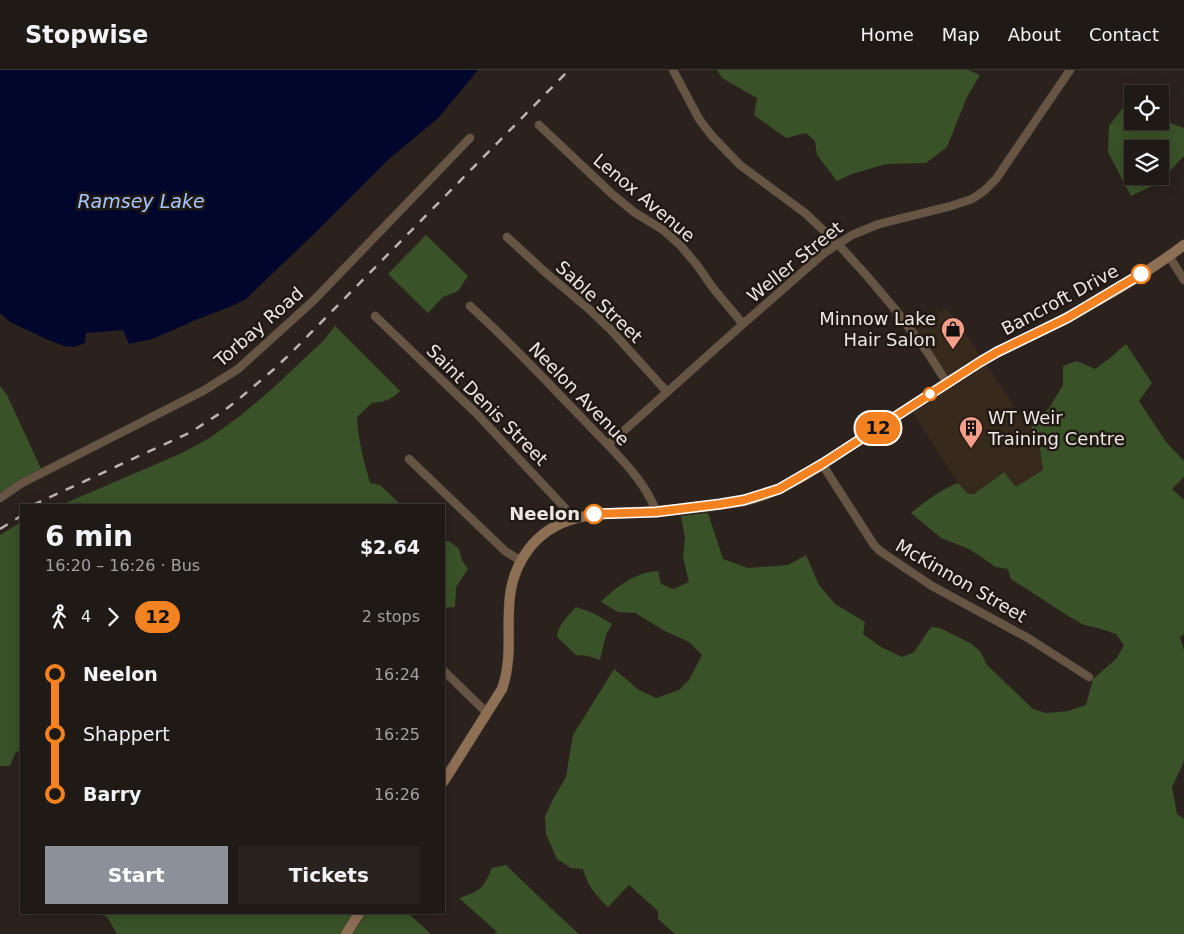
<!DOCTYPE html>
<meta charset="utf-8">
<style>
:root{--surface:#201a16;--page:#28231f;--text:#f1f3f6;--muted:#a2a1a1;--line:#3d3835;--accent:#8c9099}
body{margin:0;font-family:"DejaVu Sans",sans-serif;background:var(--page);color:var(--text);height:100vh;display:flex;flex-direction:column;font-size:19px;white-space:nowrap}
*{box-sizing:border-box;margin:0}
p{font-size:16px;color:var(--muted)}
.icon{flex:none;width:28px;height:28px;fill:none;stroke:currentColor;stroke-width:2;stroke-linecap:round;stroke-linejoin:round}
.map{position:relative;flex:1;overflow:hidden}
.sheet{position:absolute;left:20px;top:434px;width:425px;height:410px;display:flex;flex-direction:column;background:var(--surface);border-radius:0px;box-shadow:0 2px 12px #0003,0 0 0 1px var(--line)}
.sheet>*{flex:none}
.badge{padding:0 10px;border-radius:16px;font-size:18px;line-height:32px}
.tools{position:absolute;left:1124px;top:15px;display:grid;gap:10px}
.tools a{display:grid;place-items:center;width:45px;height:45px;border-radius:0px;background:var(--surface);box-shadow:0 2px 12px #0003,0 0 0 1px var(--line);font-size:25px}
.map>.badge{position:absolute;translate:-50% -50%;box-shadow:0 0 0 2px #fff}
.legs{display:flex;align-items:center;gap:8px;height:55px;padding:0 25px;font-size:16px}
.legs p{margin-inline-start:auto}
.headline{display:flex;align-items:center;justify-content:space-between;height:85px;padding:0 25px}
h1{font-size:28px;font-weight:700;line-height:38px}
.primary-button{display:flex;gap:10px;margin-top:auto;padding:10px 25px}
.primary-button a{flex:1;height:58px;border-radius:0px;background:var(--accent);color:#fff;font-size:20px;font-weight:700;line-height:58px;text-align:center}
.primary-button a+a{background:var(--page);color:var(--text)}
ul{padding:0 25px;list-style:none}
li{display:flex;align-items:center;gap:18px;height:60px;font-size:19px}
li i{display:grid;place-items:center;width:8px;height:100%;margin:0 6px;background:currentColor}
li i::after{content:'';width:12px;height:12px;margin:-6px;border:4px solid;border-radius:50%;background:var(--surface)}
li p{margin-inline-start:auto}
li:first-child i{background:linear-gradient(#0000 50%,currentColor 0)}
li:last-child i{background:linear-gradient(currentColor 50%,#0000 0)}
header{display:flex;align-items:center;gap:30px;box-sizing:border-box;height:70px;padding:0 25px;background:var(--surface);border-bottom:1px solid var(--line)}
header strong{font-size:24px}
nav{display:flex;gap:28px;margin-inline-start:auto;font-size:18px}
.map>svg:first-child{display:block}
.commercial{fill:#37291c}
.green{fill:#3a5228;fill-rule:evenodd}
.water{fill:#00062c}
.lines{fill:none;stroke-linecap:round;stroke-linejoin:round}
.minor-casing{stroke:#463e3a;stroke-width:9}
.secondary-casing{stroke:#463e3a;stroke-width:11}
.minor{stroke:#675544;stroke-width:8}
.secondary{stroke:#8d6f54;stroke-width:10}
.rail{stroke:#bbb4b1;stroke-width:2.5;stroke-dasharray:9 9;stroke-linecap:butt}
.line-1-casing{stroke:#fff;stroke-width:11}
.line-1{stroke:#f58220;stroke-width:8}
.stop-1-dot{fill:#fff;stroke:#f58220;stroke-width:2.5}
.labels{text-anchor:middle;stroke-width:5;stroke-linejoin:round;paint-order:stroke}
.street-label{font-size:18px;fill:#ede7e4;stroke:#211914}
.poi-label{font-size:18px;fill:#ede7e4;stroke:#211914;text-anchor:end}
.stop-label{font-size:18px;font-weight:bold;fill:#ede7e4;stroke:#211914;text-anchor:end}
.water-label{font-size:19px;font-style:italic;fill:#a4c7ff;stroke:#211914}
</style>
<header>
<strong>Stopwise</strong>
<nav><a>Home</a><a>Map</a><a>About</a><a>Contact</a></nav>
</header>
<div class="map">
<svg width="1184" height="864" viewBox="0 0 1184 864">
<rect width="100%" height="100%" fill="#2b221e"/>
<path class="commercial" d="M 946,238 L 957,251 L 1026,354 L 1031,357 L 1039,372 L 1043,400 L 1016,417 L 1004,402 L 974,424 L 968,424 L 958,413 L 910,338 L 948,313 L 911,260 Z"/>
<path class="green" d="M 717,0 L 968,0 L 980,5 L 967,27 L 947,77 L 926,93 L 886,94 L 852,104 L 837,111 L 817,85 L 815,71 L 806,63 L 786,68 L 754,45 L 757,28 L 722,8 Z
M 1125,35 L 1132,38 L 1132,51 L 1160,51 L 1160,49 L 1184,58 L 1184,86 L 1169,102 L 1154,115 L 1131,126 L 1108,82 L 1109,56 ZM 1132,79 L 1160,79 L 1160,106 L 1132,106 Z
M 426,165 L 468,206 L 458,221 L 443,227 L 428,243 L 388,204 Z
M 335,256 L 400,321 C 391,330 384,332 372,333 L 357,347 C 358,370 364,391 370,413 L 380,415 L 401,435 L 61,435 L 182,383 L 211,367 L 240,346 L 272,319 L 323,271 Z
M 1126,274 L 1152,313 L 1139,331 L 1166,372 L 1184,391 L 1184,407 L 1172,419 L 1184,430 L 1184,564 L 1180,567 L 1184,580 L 1184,690 L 1182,696 L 1172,717 L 1177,744 L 1184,749 L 1184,864 L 675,864 L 658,849 L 658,841 L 629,815 L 608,837 C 594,823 589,818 583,799 L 571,798 L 557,789 L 546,764 L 545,747 L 553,729 L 566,707 L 573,665 L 614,599 L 639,620 L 656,628 L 679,620 L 689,610 L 702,585 L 689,572 L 665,561 L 635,543 L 618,542 L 601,532 C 617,516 636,502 658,501 L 661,514 L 673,519 L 689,512 L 683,487 L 685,468 L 681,446 L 708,443 L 723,489 L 748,498 L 788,495 L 806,485 L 819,515 L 835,534 L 865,552 L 863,564 L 881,577 L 902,587 L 914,582 L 931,557 L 940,558 L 970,573 L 980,581 L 987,595 L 1033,639 L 1046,643 L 1068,641 L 1086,635 L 1093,609 L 1117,588 L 1124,575 L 1116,564 L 1098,558 L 1084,555 L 1070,547 L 1011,509 L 1008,499 L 996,497 L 969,479 L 941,468 L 911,443 C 926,431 940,420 958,413 L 968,424 L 974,424 L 1004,402 L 1016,417 L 1043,400 L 1039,372 L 1031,356 L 1049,338 L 1063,315 L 1063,296 L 1077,291 L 1095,299 L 1110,288 Z
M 0,316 L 7,325 L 43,403 L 0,429 Z
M 21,452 L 21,680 L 16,682 L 10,696 L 0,696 L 0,465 Z
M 449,471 L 459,479 L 462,490 L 468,499 L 456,517 L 455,537 L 444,538 L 444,472 Z
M 576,537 L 593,543 L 612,554 L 606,565 L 600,590 L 588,586 L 576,585 L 557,567 C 558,555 568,546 576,537 Z
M 506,795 L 556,843 L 579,864 L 494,864 L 497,862 L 459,828 C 480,821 483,819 492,798 Z
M 98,843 L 408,843 L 431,864 L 117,864 L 107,847 Z"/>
<path class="water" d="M 0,0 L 478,0 L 438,48 L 389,89 L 322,156 L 246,229 L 234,235 L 193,251 L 171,261 L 152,269 L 129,274 L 123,260 L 86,263 L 85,273 L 74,277 L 64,276 L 44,268 L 10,252 L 0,243 Z"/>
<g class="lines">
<g class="minor-casing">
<path id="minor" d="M 673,0 L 699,49 L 712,66 L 740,95 L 805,143 L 838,174 L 867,206 L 894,238 L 928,283 L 947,313
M 539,55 L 612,124 L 634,142 L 663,160 L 680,175 L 697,195 L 713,218 L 743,254
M 507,167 L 545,202 L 590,240 L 610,259 L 667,322
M 1169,186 L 1184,210
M 470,236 C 510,272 546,311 583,349 C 609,377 643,406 656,441
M 375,246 L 477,344 L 564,437 L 573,450
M 608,375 L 743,254 L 823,184 L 838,174 L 852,165 L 879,154 L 951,136 L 972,129 L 984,121 L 996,109 L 1070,0
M 409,389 L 505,481 L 521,491
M 822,394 L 874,475 L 880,481 L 932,516 L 1028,568 L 1089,607
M 0,428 L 22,413 L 203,321 L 238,299 L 313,231 L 470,68
M 444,601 L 487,643"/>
</g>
<g class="secondary-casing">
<path id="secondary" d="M 444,711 L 502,619 C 519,571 494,526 528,480 C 560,437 610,445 657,441 C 685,439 715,436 743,431 C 785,422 821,395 856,372 C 898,345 938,318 980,292 C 1008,276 1038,263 1066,248 C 1106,227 1147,203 1184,175
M 346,864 L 360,842"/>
</g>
<use href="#minor" class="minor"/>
<use href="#secondary" class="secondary"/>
<path class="rail" d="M 33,435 L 191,362 L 225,340 L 240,328 L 273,300 L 291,283 L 569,0
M 0,459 L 21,446"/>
</g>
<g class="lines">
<g class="line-1-casing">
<path id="line-1" d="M 594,444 L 656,442 L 720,434 L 744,430 L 779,419 L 822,394 L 980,292 L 997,282 L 1067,248 L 1141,204"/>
</g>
<use href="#line-1" class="line-1"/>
</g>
<defs>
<g id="shop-pin" transform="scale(1.25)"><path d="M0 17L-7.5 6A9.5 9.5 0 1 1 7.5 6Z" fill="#f49e8a" stroke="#211914"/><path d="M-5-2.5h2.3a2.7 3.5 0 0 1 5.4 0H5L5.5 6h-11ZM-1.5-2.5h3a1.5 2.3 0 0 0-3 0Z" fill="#111"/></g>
<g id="building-pin" transform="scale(1.25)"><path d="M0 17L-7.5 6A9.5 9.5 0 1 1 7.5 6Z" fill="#f49e8a" stroke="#211914"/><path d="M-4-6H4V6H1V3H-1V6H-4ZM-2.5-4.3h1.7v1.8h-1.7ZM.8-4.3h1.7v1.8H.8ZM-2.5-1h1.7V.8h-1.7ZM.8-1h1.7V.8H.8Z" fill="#111"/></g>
</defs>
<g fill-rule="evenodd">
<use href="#shop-pin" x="953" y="259"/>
<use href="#building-pin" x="971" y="358"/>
</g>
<g class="stop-1-dot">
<circle cx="1141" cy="204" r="9"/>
<circle cx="930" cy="324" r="6"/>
<circle cx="594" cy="444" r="9"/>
</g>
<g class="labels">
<g class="street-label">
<text transform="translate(644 128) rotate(40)" y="6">Lenox Avenue</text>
<text transform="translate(795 192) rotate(-39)" y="6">Weller Street</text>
<text transform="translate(1060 230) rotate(-28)" y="6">Bancroft Drive</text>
<text transform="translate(599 232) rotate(43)" y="6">Sable Street</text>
<text transform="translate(259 257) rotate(-41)" y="6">Torbay Road</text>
<text transform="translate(579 324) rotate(46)" y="6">Neelon Avenue</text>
<text transform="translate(487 335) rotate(45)" y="6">Saint Denis Street</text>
<text transform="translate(961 511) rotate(30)" y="6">McKinnon Street</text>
</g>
<g class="poi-label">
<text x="936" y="255">Minnow Lake<tspan x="936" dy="21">Hair Salon</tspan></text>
<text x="988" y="354" text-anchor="start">WT Weir<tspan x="988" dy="21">Training Centre</tspan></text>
</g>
<g class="stop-label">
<text x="580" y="450">Neelon</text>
</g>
<g class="water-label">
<text x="141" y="138">Ramsey Lake</text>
</g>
</g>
</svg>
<div class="tools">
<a><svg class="icon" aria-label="locate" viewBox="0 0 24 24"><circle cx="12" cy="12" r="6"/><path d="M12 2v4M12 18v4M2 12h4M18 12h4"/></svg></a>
<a><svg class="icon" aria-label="layers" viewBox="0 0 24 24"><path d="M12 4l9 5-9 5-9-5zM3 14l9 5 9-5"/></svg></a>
</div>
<b class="badge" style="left:878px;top:358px;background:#f58220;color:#111">12</b>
<section class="sheet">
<div class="headline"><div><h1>6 min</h1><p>16:20 – 16:26 · Bus</p></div><b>$2.64</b></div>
<div class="legs"><svg class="icon" aria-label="walk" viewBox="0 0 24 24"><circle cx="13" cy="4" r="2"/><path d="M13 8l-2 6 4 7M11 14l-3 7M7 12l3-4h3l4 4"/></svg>4<svg class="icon" aria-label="forward" viewBox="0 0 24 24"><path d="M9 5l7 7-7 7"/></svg><b class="badge" style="background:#f58220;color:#111">12</b><p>2 stops</p></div>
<ul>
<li><i style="color:#f58220"></i><b>Neelon</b><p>16:24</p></li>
<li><i style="color:#f58220"></i><span>Shappert</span><p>16:25</p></li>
<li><i style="color:#f58220"></i><b>Barry</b><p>16:26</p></li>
</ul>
<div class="primary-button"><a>Start</a><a>Tickets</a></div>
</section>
</div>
